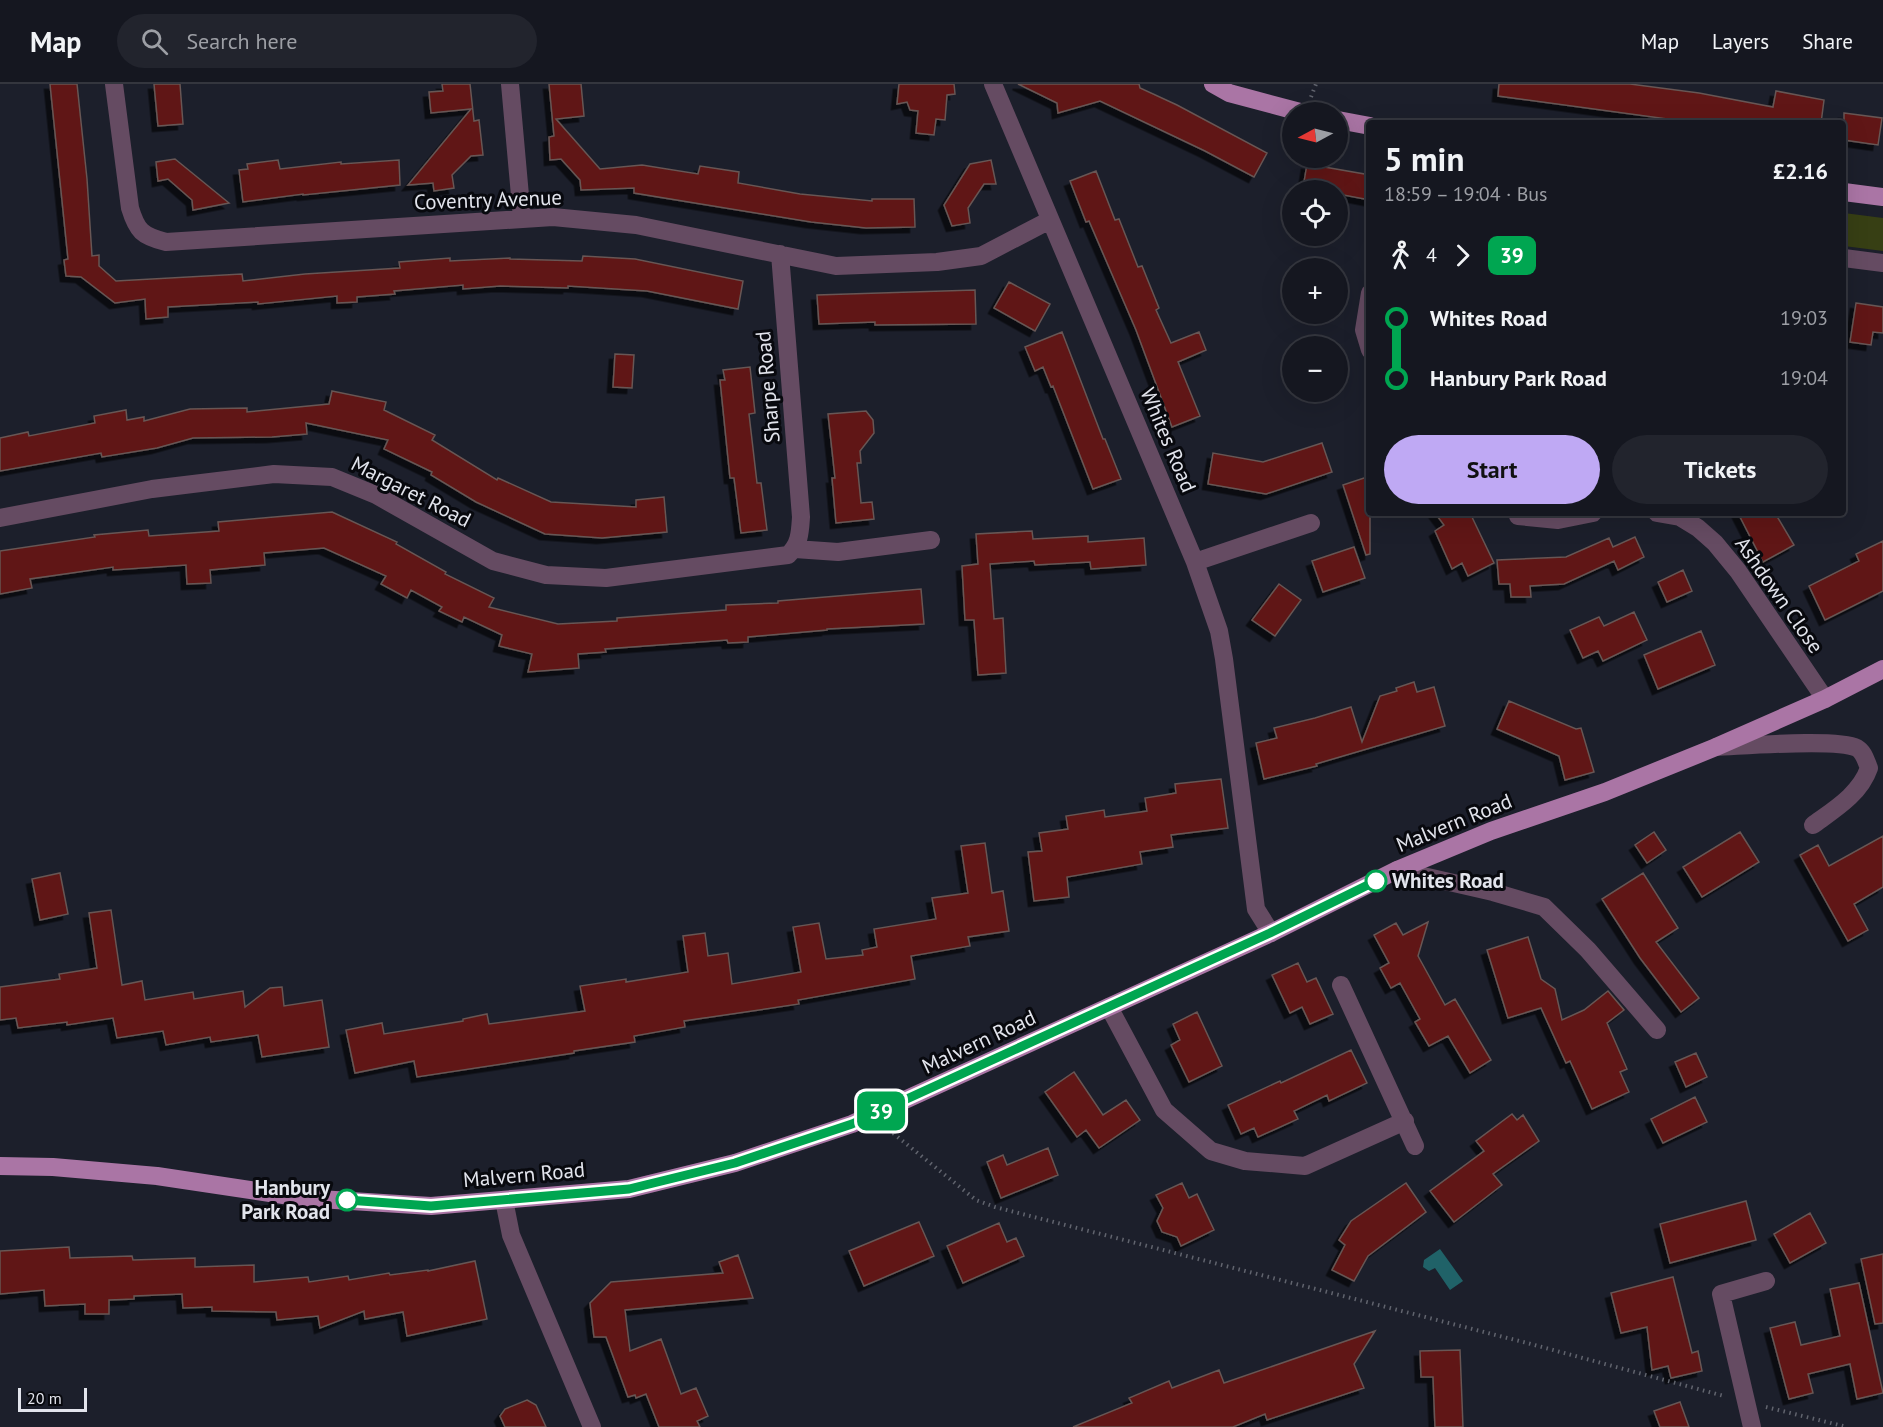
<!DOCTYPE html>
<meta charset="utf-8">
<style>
:root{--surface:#151720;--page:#22242d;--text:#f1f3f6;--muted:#9d9fa5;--line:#34363e;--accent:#bfa9f4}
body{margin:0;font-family:"PT Sans",sans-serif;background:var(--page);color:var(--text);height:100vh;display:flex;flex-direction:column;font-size:22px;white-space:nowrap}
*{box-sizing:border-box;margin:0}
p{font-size:20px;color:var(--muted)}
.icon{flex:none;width:33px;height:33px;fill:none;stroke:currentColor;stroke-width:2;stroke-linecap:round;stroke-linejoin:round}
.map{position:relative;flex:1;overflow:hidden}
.sheet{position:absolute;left:1366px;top:36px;width:480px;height:396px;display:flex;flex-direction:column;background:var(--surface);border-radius:6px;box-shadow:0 6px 24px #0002,0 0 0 2px var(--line)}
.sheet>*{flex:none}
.badge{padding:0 12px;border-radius:9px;font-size:21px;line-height:39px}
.needle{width:39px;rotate:263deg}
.buttons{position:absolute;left:1282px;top:18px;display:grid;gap:12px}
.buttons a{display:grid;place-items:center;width:66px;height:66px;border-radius:50%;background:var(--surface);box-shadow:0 6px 24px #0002,0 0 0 2px var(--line);font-size:30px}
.scale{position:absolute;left:18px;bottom:15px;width:69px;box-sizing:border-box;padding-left:6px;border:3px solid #e2e4ec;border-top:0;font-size:16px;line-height:21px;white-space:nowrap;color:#e2e4ec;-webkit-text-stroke:4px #08090e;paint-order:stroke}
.map>.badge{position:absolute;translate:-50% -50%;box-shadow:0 0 0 3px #fff}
.legs{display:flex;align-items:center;gap:9px;height:66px;padding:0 18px;font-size:20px}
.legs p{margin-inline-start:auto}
.headline{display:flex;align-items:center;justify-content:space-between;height:102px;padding:0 18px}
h1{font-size:33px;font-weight:700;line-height:45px}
.primary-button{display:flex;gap:12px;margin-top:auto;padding:12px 18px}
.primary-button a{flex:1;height:69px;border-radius:36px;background:var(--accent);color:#111;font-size:24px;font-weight:700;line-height:69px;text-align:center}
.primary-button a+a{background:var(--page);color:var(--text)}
ul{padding:0 18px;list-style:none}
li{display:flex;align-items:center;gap:21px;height:60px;font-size:22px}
li i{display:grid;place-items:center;width:9px;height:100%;margin:0 8px;background:currentColor}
li i::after{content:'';width:15px;height:15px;margin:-8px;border:4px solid;border-radius:50%;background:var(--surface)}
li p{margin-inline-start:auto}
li:first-child i{background:linear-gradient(#0000 50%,currentColor 0)}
li:last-child i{background:linear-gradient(currentColor 50%,#0000 0)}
header{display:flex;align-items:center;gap:36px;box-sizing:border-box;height:84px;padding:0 30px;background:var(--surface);border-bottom:2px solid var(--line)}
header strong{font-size:28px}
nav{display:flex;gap:33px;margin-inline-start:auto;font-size:21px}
.search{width:420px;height:54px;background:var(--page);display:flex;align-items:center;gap:15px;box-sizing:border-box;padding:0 21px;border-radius:33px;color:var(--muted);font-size:22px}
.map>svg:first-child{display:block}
.green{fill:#373f14}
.water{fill:#206268}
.building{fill:#611513;stroke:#675654;stroke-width:1.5;filter:url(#shadow)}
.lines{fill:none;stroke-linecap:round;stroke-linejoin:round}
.path{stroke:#61646e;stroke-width:4;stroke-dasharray:1.5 4.5;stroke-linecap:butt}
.minor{stroke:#654b62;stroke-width:18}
.major{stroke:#aa75a5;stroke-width:18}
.line-1-casing{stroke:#fff;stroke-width:14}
.line-1{stroke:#00a651;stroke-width:9}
.stop-1-dot{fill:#fff;stroke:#00a651;stroke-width:3}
.labels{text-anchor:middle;stroke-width:6;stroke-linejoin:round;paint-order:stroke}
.street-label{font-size:21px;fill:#e2e4ec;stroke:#08090e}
.stop-label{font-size:21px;font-weight:bold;fill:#e2e4ec;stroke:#08090e;text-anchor:start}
</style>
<header>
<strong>Map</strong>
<div class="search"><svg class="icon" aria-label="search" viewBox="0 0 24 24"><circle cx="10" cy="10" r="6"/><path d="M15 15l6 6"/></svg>Search here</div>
<nav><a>Map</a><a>Layers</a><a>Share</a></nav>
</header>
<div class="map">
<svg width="1883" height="1343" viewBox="0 0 1883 1343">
<defs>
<filter id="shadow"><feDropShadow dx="-5.5" dy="5.5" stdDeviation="0" flood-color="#0009"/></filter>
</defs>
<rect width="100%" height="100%" fill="#1c1f2b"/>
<path class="green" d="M 1844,129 L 1883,134 L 1883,167 L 1844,162 Z"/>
<path class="water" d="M 1440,1165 L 1463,1197 L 1450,1206 L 1435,1184 L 1429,1187 L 1423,1183 L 1424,1176 Z"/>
<path class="building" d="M 50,0 L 77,0 L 87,95 L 92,172 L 99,171 L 99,182 L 116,197 L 242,190 L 243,197 L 305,190 L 400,184 L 399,178 L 450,174 L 450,177 L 510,174 L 510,175 L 582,177 L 583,172 L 635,175 L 743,197 L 738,225 L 647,207 L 568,202 L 568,204 L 500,202 L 463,205 L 463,201 L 394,207 L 395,210 L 357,213 L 357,218 L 337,219 L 337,212 L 258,220 L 258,218 L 168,223 L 168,233 L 146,235 L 145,215 L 115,219 L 81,193 L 66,192 L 64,176 L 68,175 Z
M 154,0 L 180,0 L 183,40 L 158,42 Z
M 442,0 L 470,0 L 474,37 L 479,36 L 483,71 L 471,72 L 452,91 L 454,104 L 434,107 L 433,99 L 408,101 L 471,25 L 431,29 L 429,8 L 443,7 Z
M 549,0 L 581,0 L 584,32 L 556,35 L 600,85 L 642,81 L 698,90 L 700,82 L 739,88 L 738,99 L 800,110 L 872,117 L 872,115 L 914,115 L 915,143 L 866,144 L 811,138 L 634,109 L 634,104 L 581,106 L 580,96 L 561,75 L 550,76 L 549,53 L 554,52 Z
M 899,0 L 954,0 L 955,10 L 947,11 L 945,36 L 936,35 L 934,51 L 916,49 L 918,27 L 910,26 L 907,18 L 897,20 Z
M 1018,0 L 1139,0 L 1140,4 L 1177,21 L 1267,69 L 1254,93 L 1205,67 L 1100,17 L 1058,29 L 1057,19 Z
M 1499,0 L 1630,0 L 1699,9 L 1773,23 L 1776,7 L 1824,16 L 1821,39 L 1697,39 L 1498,12 Z
M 1844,29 L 1882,34 L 1878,61 L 1844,56 Z
M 175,75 L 229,119 L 193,126 L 192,116 L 168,95 L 158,97 L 156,78 Z
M 278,76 L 280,85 L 341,78 L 341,80 L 399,76 L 400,101 L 303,111 L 303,110 L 243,118 L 239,86 L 248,85 L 247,80 Z
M 991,76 L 996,100 L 984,100 L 968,124 L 970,139 L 952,142 L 944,121 L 970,80 Z
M 1307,80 L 1370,91 L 1370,116 L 1338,110 L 1338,106 L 1318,106 L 1303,104 Z
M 1096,87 L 1115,136 L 1119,135 L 1138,183 L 1142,182 L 1159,224 L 1156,226 L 1171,259 L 1199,248 L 1206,266 L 1178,278 L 1200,332 L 1172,343 L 1136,246 L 1089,137 L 1086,138 L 1070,97 Z
M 1009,198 L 1050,220 L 1035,247 L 994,224 Z
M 975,206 L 976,240 L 875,241 L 875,238 L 819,240 L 817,211 Z
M 1856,219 L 1883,223 L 1883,249 L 1873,248 L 1871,261 L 1850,258 Z
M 1062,248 L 1103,355 L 1105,355 L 1121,395 L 1093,405 L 1053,302 L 1051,303 L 1043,283 L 1035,287 L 1025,263 Z
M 615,270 L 634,271 L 632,304 L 613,303 Z
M 750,283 L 755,329 L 749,330 L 757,399 L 761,399 L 767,446 L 741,449 L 734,394 L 730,394 L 720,296 L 725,296 L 723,286 Z
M 332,307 L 386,318 L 384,326 L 435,351 L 432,356 L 497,396 L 498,394 L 551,418 L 636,423 L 636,416 L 664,413 L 667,448 L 602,454 L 545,450 L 476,418 L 431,391 L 432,388 L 384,365 L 388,356 L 306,339 L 307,350 L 272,353 L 193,354 L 157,364 L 102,373 L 101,369 L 0,387 L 0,354 L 28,348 L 29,352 L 95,339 L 94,332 L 126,326 L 127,336 L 144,333 L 144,337 L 190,325 L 247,324 L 247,328 L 329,320 Z
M 866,327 L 873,336 L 874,349 L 860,367 L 861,379 L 857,379 L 861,419 L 872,418 L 874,435 L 836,439 L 832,394 L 835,394 L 828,330 Z
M 1322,359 L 1332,388 L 1266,410 L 1208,400 L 1213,369 L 1263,378 Z
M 1370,392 L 1370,470 L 1366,471 L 1343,401 Z
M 332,428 L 397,458 L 396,460 L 446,488 L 445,490 L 494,514 L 489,523 L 558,540 L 617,537 L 617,534 L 726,526 L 726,521 L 778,519 L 778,517 L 921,505 L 924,540 L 827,545 L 827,546 L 748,553 L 748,558 L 728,559 L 727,556 L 605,565 L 606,568 L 578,570 L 579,584 L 528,588 L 532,570 L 499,562 L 502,551 L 464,533 L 462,538 L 439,527 L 442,523 L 411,506 L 407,514 L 381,500 L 386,492 L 324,464 L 264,469 L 265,481 L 210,486 L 211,499 L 187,500 L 186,481 L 113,486 L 113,483 L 30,495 L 32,504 L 0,510 L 0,467 L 95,453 L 94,451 L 148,446 L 149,452 L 219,447 L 218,438 Z
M 1435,429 L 1470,429 L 1494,479 L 1468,492 L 1462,479 L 1452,485 L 1435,447 L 1444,441 Z
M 1738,429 L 1775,429 L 1794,461 L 1763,478 Z
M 1032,447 L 1033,455 L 1088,452 L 1088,458 L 1144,454 L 1146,481 L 1091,485 L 1090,478 L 1035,481 L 1034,477 L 990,480 L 994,535 L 1003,534 L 1006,589 L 978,591 L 974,536 L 965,536 L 962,482 L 978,480 L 976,450 Z
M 1635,453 L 1644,473 L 1618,486 L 1614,477 L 1564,500 L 1530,502 L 1531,513 L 1511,513 L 1510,500 L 1499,500 L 1497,476 L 1566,473 L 1609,454 L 1613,463 Z
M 1883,457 L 1883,507 L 1825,536 L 1809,502 L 1859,477 L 1856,470 Z
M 1354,463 L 1365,494 L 1323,508 L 1312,477 Z
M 1683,486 L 1692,507 L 1667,518 L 1658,498 Z
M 1279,500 L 1301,516 L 1275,552 L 1252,536 Z
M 1634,528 L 1647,556 L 1603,577 L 1598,567 L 1583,574 L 1570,546 L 1599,533 L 1604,542 Z
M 1701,547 L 1715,581 L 1658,605 L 1644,571 Z
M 1414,598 L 1417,608 L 1434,603 L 1445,642 L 1316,680 L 1317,682 L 1264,695 L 1256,659 L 1277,654 L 1274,644 L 1315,634 L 1351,623 L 1362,658 L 1380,612 L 1397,607 L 1396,604 Z
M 1509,617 L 1576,645 L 1581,644 L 1594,688 L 1565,696 L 1559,672 L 1497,645 Z
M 1221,695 L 1228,744 L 1171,751 L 1173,763 L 1140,768 L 1142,780 L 1067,793 L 1069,813 L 1034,817 L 1028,768 L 1042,767 L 1039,749 L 1068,745 L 1066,732 L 1104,726 L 1105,733 L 1147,727 L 1145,714 L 1176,709 L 1175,700 Z
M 1654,748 L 1666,766 L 1647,779 L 1635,761 Z
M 1740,748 L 1759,778 L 1702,813 L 1683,783 Z
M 1883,752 L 1883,803 L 1854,820 L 1868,846 L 1848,857 L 1800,771 L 1818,761 L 1829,782 Z
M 985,759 L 992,809 L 1003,807 L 1009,847 L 968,853 L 970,862 L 911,872 L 915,895 L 798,916 L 799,920 L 684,937 L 685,943 L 634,952 L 635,958 L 574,967 L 574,969 L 417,993 L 414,977 L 355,989 L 346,946 L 382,939 L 384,950 L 463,937 L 463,935 L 487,930 L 489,940 L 585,927 L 580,902 L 626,895 L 626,898 L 688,888 L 683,852 L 705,849 L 708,872 L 728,869 L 732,900 L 801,888 L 793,843 L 819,839 L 826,875 L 863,871 L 862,866 L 877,863 L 874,845 L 936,835 L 932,814 L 968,809 L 961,762 Z
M 60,789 L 68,830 L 40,836 L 32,795 Z
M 1643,789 L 1678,844 L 1656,858 L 1699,914 L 1681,928 L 1640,874 L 1602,815 Z
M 111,826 L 122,901 L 142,897 L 145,916 L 193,908 L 194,915 L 243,907 L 245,923 L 270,904 L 282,903 L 284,922 L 322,916 L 329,963 L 262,973 L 258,951 L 211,958 L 210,953 L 166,961 L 163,947 L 117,954 L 113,934 L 67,941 L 67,938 L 18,944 L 16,934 L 0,936 L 0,903 L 60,895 L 59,890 L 97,884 L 89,829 Z
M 1428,838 L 1418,872 L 1445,921 L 1455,915 L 1491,976 L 1470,989 L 1448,952 L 1429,962 L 1415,938 L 1420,935 L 1400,899 L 1391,904 L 1380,884 L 1389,879 L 1374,851 L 1396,839 L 1403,851 Z
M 1528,853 L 1541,895 L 1555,905 L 1562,936 L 1584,926 L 1608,907 L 1624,926 L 1607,939 L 1627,985 L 1620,988 L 1629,1008 L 1592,1025 L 1570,977 L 1566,979 L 1541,924 L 1508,934 L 1487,866 Z
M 1298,879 L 1307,898 L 1316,894 L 1333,930 L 1310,940 L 1302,923 L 1290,929 L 1272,891 Z
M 1197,928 L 1222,982 L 1189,998 L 1171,961 L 1180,956 L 1173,940 Z
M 1351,966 L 1367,999 L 1329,1017 L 1327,1011 L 1294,1027 L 1298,1035 L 1258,1053 L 1254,1044 L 1241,1050 L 1228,1021 L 1280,997 L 1281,999 Z
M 1696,969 L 1707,993 L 1686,1003 L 1675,978 Z
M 1074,988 L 1103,1031 L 1126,1016 L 1140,1036 L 1099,1064 L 1086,1046 L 1077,1053 L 1045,1008 Z
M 1695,1013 L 1707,1038 L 1663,1059 L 1651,1035 Z
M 1512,1030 L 1517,1036 L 1523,1031 L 1539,1057 L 1493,1090 L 1502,1101 L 1454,1138 L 1430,1107 L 1484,1067 L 1476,1057 Z
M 1048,1064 L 1058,1091 L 1001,1114 L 987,1078 L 1003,1071 L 1007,1081 Z
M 1182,1099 L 1189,1114 L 1197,1110 L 1214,1146 L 1181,1162 L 1177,1153 L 1162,1148 L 1157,1137 L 1163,1124 L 1156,1111 Z
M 1406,1099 L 1426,1128 L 1368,1172 L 1354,1197 L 1332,1186 L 1345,1161 L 1339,1156 L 1351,1137 Z
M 1746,1117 L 1756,1156 L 1670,1179 L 1660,1140 Z
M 1810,1129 L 1826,1159 L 1790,1179 L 1774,1150 Z
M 919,1138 L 934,1172 L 864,1202 L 849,1167 Z
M 999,1139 L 1007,1158 L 1016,1154 L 1024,1172 L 963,1199 L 947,1162 Z
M 69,1163 L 70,1174 L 132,1172 L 133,1176 L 195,1174 L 195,1183 L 254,1181 L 254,1198 L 308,1193 L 309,1198 L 348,1192 L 349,1196 L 389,1189 L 390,1191 L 428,1186 L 428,1187 L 475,1177 L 487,1235 L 407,1252 L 403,1228 L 365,1235 L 364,1227 L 320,1244 L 318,1232 L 277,1236 L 276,1228 L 212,1227 L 212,1223 L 183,1224 L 182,1210 L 134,1212 L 134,1215 L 109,1216 L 109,1230 L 85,1230 L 85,1220 L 45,1222 L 44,1206 L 0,1210 L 0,1167 Z
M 1883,1170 L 1883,1239 L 1875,1240 L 1861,1175 Z
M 738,1171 L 753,1214 L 625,1226 L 630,1267 L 661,1255 L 681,1310 L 696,1304 L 708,1332 L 697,1337 L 700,1343 L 659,1343 L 646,1310 L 636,1314 L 635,1311 L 628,1313 L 606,1253 L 594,1253 L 590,1219 L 611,1198 L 723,1189 L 719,1178 Z
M 1673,1193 L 1692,1269 L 1698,1267 L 1702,1287 L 1671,1294 L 1668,1282 L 1652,1286 L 1647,1243 L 1621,1249 L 1611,1209 Z
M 1859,1199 L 1883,1309 L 1857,1315 L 1850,1280 L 1808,1290 L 1813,1309 L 1789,1315 L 1770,1244 L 1795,1238 L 1801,1261 L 1840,1252 L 1830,1205 Z
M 1375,1247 L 1354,1280 L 1364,1304 L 1267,1336 L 1265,1330 L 1233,1343 L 1073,1343 L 1132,1319 L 1129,1314 L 1169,1297 L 1172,1304 L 1219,1286 L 1224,1299 Z
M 1460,1266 L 1463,1343 L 1435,1343 L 1433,1293 L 1421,1293 L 1420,1267 Z
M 527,1316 L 536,1321 L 546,1343 L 505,1343 L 500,1332 L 505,1325 Z
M 1680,1318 L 1689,1343 L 1660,1343 L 1654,1327 Z"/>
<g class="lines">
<path class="path" d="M 1311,13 L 1316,0
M 892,1043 L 894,1050 L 976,1116 L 995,1123 L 1527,1259 L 1724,1312
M 1766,1323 L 1847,1343"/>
<path class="minor" d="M 114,0 L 130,124 C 137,147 142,152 166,158 L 553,133 L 636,141 L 836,182 L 937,178 L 981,172 L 1050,136
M 510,0 L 522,134
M 993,0 L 1195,478 L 1219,547 L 1224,575 L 1256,825 L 1271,849
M 1844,174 L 1883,179
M 1370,209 L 1364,246 L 1370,266
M 1657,429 L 1680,433 L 1698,444 L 1715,459 L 1738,487 L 1825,615
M 1518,432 L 1558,436 L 1593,429
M 0,434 L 152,405 L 274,390 L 332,393 L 376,411 L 493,477 L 546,491 L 606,494 L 788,471 C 800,460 800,448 801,433 L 780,170
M 795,465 L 838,468 L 931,456
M 1195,478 L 1311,439
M 1716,663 C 1743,662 1837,654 1857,664 C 1864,668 1866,677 1869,684 C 1860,710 1835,725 1813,741
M 1397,786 L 1493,808 L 1544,823 L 1588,866 L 1657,946
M 1341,901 L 1415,1062
M 1109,923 L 1164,1026 L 1211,1067 L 1245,1077 L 1305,1082 L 1405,1037
M 504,1116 L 511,1151 L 592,1343
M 1752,1343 L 1721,1210 L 1766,1197"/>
<path class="major" d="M 1213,0 L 1229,9 L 1300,28
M 1338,36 L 1370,42
M 1844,108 L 1883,113
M 0,1082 L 53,1083 L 157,1092 L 303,1114 L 431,1122 L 629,1105 L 735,1079 L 852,1040 L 1271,849 L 1397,786 L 1491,747 L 1605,708 L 1716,663 L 1825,615 L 1883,585"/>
</g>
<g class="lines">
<g class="line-1-casing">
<path id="line-1" d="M 347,1116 L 431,1122 L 629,1105 L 735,1079 L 852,1040 L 1270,849 L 1376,797"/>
</g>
<use href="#line-1" class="line-1"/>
</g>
<g class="stop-1-dot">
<circle cx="1376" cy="797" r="10"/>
<circle cx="347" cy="1116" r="10"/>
</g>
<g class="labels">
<g class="street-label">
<text transform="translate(488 116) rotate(-2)" y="7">Coventry Avenue</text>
<text transform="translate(768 303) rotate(-95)" y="7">Sharpe Road</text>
<text transform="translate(1168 356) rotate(67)" y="7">Whites Road</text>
<text transform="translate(411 408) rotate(27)" y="7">Margaret Road</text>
<text transform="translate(1779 511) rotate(55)" y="7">Ashdown Close</text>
<text transform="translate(1454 739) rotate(-22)" y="7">Malvern Road</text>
<text transform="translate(979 958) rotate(-25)" y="7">Malvern Road</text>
<text transform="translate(524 1091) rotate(-5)" y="7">Malvern Road</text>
</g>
<g class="stop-label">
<text x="1392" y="804">Whites Road</text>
<text x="330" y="1111" text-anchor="end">Hanbury<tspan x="330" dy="24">Park Road</tspan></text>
</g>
</g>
</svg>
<div class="buttons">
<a><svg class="needle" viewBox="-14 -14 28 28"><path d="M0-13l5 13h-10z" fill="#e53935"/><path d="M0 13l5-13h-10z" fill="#9d9fa5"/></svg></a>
<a><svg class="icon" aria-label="locate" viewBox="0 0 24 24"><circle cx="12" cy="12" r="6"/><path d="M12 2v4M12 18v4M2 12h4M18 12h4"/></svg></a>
<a>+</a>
<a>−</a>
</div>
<div class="scale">20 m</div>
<b class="badge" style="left:881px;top:1027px;background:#00a651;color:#fff">39</b>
<section class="sheet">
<div class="headline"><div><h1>5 min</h1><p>18:59 – 19:04 · Bus</p></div><b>£2.16</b></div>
<div class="legs"><svg class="icon" aria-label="walk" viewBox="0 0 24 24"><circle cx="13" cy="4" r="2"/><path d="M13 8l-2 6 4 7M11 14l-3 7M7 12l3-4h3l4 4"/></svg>4<svg class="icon" aria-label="forward" viewBox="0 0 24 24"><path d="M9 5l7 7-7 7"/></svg><b class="badge" style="background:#00a651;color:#fff">39</b></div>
<ul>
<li><i style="color:#00a651"></i><b>Whites Road</b><p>19:03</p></li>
<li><i style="color:#00a651"></i><b>Hanbury Park Road</b><p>19:04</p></li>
</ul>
<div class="primary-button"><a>Start</a><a>Tickets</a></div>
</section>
</div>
